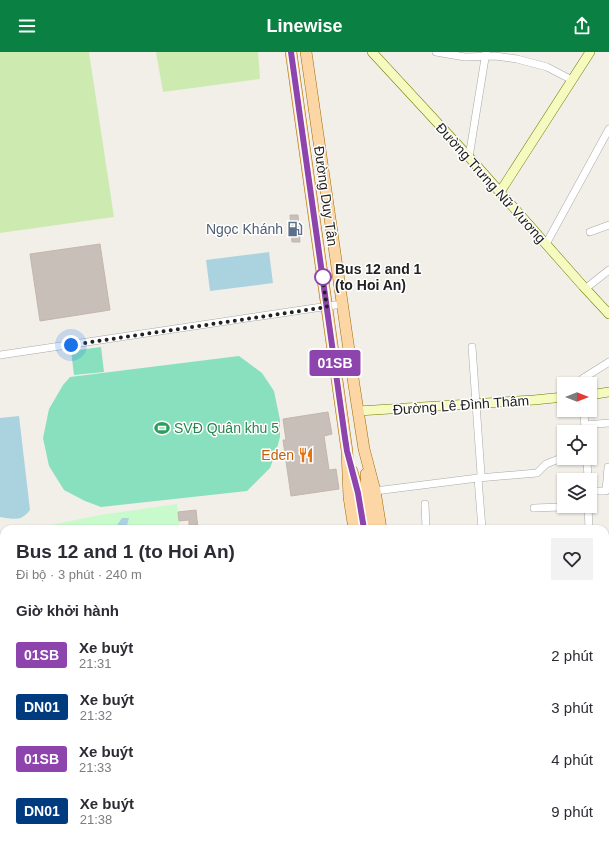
<!DOCTYPE html>
<html lang="vi">
<meta charset="utf-8">
<style>
:root{--surface:#fff;--page:#f2f2f3;--text:#2b2b33;--muted:#7c7c81;--accent:#0b8043}
body{margin:0;font-family:Arial,sans-serif;background:var(--page);color:var(--text);height:100vh;display:flex;flex-direction:column;font-size:15px;white-space:nowrap}
*{box-sizing:border-box;margin:0}
p{font-size:13px;color:var(--muted)}
.icon{flex:none;width:22px;height:22px;fill:none;stroke:currentColor;stroke-width:2;stroke-linecap:round;stroke-linejoin:round}
.map{position:relative;flex:1;overflow:hidden}
.side{position:absolute;left:0px;top:473px;width:609px;height:320px;display:flex;flex-direction:column;background:var(--surface);border-radius:12px 12px 0 0;box-shadow:0 1px 3px #0004}
.side>*{flex:none}
.badge{padding:0 8px;border-radius:3px;font-size:14px;line-height:26px}
.needle{width:26px;rotate:90deg}
.controls{position:absolute;left:557px;top:325px;display:grid;gap:8px}
.controls a{display:grid;place-items:center;width:40px;height:40px;border-radius:0px;background:var(--surface);box-shadow:0 1px 3px #0004;font-size:20px}
.you{position:absolute;width:20px;height:20px;margin:-10px;border:3px solid #fff;border-radius:50%;background:#1a73e8;box-shadow:0 0 0 6px #1a73e833}
.map>.badge{position:absolute;translate:-50% -50%;box-shadow:0 0 0 2px #fff}
h2{padding:0 16px;font-size:15px;line-height:36px}
.round{display:grid;place-items:center;flex:none;width:42px;height:42px;border-radius:0px;background:var(--page)}
.head{display:flex;align-items:center;justify-content:space-between;height:68px;padding:0 16px}
h1{font-size:19px;font-weight:800;line-height:30px}
ul{padding:0;list-style:none}
li{display:flex;align-items:center;gap:12px;height:52px;padding:0 16px}
li div{flex:1}
li b{display:block;font-size:15px}
li em{font-style:normal}
li .badge{min-width:44px;font-weight:700;text-align:center}
header{display:flex;justify-content:space-between;align-items:center;height:52px;padding:0 16px;background:var(--accent);color:#fff;font-size:18px;font-weight:800}
.map>svg:first-child{display:block}
.grass{fill:#cdebb0}
.park{fill:#c8facc}
.pitch{fill:#88e0be}
.water{fill:#aad3df}
.building{fill:#c7bfb8;stroke:#c4b6ab}
.lines{fill:none;stroke-linecap:round;stroke-linejoin:round}
.primary-tunnel{stroke:#c8c6c1;stroke-width:11;stroke-dasharray:11 5.5;stroke-linecap:butt}
.street-casing{stroke:#a9a9a9;stroke-width:8}
.secondary-casing{stroke:#707d05;stroke-width:10}
.primary-casing{stroke:#a06b00;stroke-width:12}
.street{stroke:#fff;stroke-width:7}
.secondary{stroke:#f7fabf;stroke-width:9}
.primary{stroke:#fcd6a4;stroke-width:11}
.line-casing{stroke:#fff;stroke-width:9}
.line{stroke:#8e44ad;stroke-width:6}
.walk{stroke:#222;stroke-width:4;stroke-dasharray:0 7.2}
.stop-dot{fill:#fff;stroke:#8e44ad;stroke-width:2}
.labels{text-anchor:middle;stroke-width:3;stroke-linejoin:round;paint-order:stroke}
.street-label{font-size:14px;fill:#222;stroke:#fff}
.service-label{font-size:14px;fill:#4e5e75;stroke:#fff;text-anchor:end}
.stop-label{font-size:14px;font-weight:bold;fill:#222;stroke:#fff;text-anchor:start}
.leisure-label{font-size:14px;fill:#27864d;stroke:#fff;text-anchor:start}
.food-label{font-size:14px;fill:#c56008;stroke:#fff;text-anchor:end}
</style>
<header><svg class="icon" aria-label="menu" viewBox="0 0 24 24"><path d="M4 6h16M4 12h16M4 18h16"/></svg>Linewise<svg class="icon" aria-label="share" viewBox="0 0 24 24"><path d="M12 15V3M7 8l5-5 5 5M5 13v7h14v-7"/></svg></header>
<div class="map">
<svg width="609" height="793" viewBox="0 0 609 793">
<rect width="100%" height="100%" fill="#f2efe9"/>
<path class="grass" d="M 0,0 L 89,0 L 114,165 L 0,181 Z
M 156,0 L 258,0 L 260,27 L 163,40 Z"/>
<path class="park" d="M 177,452 L 180,477 L 41,477 L 41,475 L 100,463 Z
M 4,581 L 4,672 L 0,672 L 0,583 Z"/>
<path class="pitch" d="M 101,295 L 104,320 L 74,323 L 71,299 Z
M 239,304 L 262,321 L 274,339 L 280,368 L 280,385 L 276,400 L 270,416 L 247,439 L 101,455 L 85,449 L 64,438 L 49,414 L 43,386 L 49,357 L 63,333 L 70,325 Z"/>
<path class="water" d="M 269,200 L 273,231 L 210,239 L 206,208 Z
M 19,364 L 30,458 C 21,470 14,467 0,465 L 0,366 Z
M 122,466 L 129,466 L 126,477 L 112,477 L 117,473 Z
M 35,789 L 102,789 L 103,793 L 36,793 Z"/>
<path class="building" d="M 290,163 L 298,163 L 300,190 L 292,190 Z
M 100,192 L 110,258 L 40,269 L 30,202 Z
M 328,360 L 332,382 L 324,384 L 329,418 L 336,417 L 339,437 L 291,444 L 283,388 L 286,388 L 283,367 Z
M 196,458 L 198,477 L 189,477 L 189,468 L 179,469 L 178,460 Z"/>
<g class="lines">
<path class="primary-tunnel" d="M 415,789 L 416,793"/>
<g class="street-casing">
<path id="street" d="M 436,0 L 465,5 L 495,4 L 517,7 L 547,15 L 572,28
M 469,105 L 486,0
M 590,180 L 609,173
M 546,192 L 609,77
M 585,237 L 609,218
M 472,295 L 481,422 L 481,424 L 478,426
M 0,303 L 342,252
M 583,332 L 582,327 L 609,310
M 584,358 L 585,380
M 585,373 L 609,371
M 587,406 L 588,428
M 478,426 L 482,477
M 375,439 L 478,426 L 537,421 L 546,412 L 564,405
M 590,439 L 606,439 L 608,415 L 609,415
M 425,452 L 426,477
M 588,454 L 589,477
M 534,456 L 588,454
M 606,599 L 609,569
M 605,747 L 608,748 L 609,750
M 524,789 L 525,793
M 449,793 L 461,789"/>
</g>
<g class="secondary-casing">
<path id="secondary" d="M 372,0 L 469,105 L 583,234 L 609,262
M 500,140 L 590,0
M 590,343 L 609,340
M 358,359 L 534,348 L 564,345
M 605,599 L 609,599"/>
</g>
<g class="primary-casing">
<path id="primary" d="M 291,0 L 347,399 L 349,445 L 354,477
M 306,0 L 354,333 L 364,397 L 375,439 L 381,477
M 352,419 L 358,441 L 364,477
M 366,422 L 367,440 L 372,477
M 400,789 L 400,793
M 421,789 L 421,793"/>
</g>
<use href="#street" class="street"/>
<use href="#secondary" class="secondary"/>
<use href="#primary" class="primary"/>
</g>
<g class="lines">
<g class="line-casing">
<path id="line" d="M 291,0 L 345,386 L 347,399 L 358,441 L 364,477"/>
</g>
<use href="#line" class="line"/>
<path class="walk" d="M 71,293 L 327,255 L 322,223 L 323,225"/>
</g>
<defs>
<g id="fuel-bare" transform="scale(1.2)"><path d="M-5.5-6h7V0h2V4h1.3V-2.5L3-4.5l.8-.8L6-3V5H2.5V1h-1V6h-7ZM-4.2-4.7v3.2H.2V-4.7Z" fill="#5c6f8a" stroke="#fff" stroke-width="2.5" paint-order="stroke"/></g>
<g id="stadium-bare" transform="scale(1.2)"><path d="M0-5a6.5 5 0 1 0 0 10a6.5 5 0 1 0 0-10ZM-3.5-1.8h7v3.6h-7Z" fill="#2e9e5b" stroke="#fff" stroke-width="2.5" paint-order="stroke"/></g>
<g id="restaurant-bare" transform="scale(1.2)"><path d="M-5-6h1v4h1v-4h1v4h1v-4h1v5L-1.5 .5V6h-2V.5L-5-1ZM5-6V6H3V1.5H1.5Q1.5-4 5-6Z" fill="#e8710a" stroke="#fff" stroke-width="2.5" paint-order="stroke"/></g>
</defs>
<g fill-rule="evenodd">
<use href="#fuel-bare" x="295" y="177"/>
<use href="#stadium-bare" x="162" y="376"/>
<use href="#restaurant-bare" x="306" y="403"/>
</g>
<circle class="stop-dot" cx="323" cy="225" r="8"/>
<g class="labels">
<g class="street-label">
<text transform="translate(491 131) rotate(48)" y="5">Đường Trưng Nữ Vương</text>
<text transform="translate(326 144) rotate(82)" y="5">Đường Duy Tân</text>
<text transform="translate(461 353) rotate(-4)" y="5">Đường Lê Đình Thâm</text>
</g>
<g class="service-label">
<text x="283" y="182">Ngọc Khánh</text>
</g>
<g class="stop-label">
<text x="335" y="222">Bus 12 and 1<tspan x="335" dy="16">(to Hoi An)</tspan></text>
</g>
<g class="leisure-label">
<text x="174" y="381">SVĐ Quân khu 5</text>
</g>
<g class="food-label">
<text x="294" y="408">Eden</text>
</g>
</g>
</svg>
<div class="controls">
<a><svg class="needle" viewBox="-14 -14 28 28"><path d="M0-13l5 13h-10z" fill="#e53935"/><path d="M0 13l5-13h-10z" fill="#7c7c81"/></svg></a>
<a><svg class="icon" aria-label="locate" viewBox="0 0 24 24"><circle cx="12" cy="12" r="6"/><path d="M12 2v4M12 18v4M2 12h4M18 12h4"/></svg></a>
<a><svg class="icon" aria-label="layers" viewBox="0 0 24 24"><path d="M12 4l9 5-9 5-9-5zM3 14l9 5 9-5"/></svg></a>
</div>
<div class="you" style="left:71px;top:293px"></div>
<b class="badge" style="left:335px;top:311px;background:#8e44ad;color:#fff">01SB</b>
<section class="side">
<div class="head"><div><h1>Bus 12 and 1 (to Hoi An)</h1><p>Đi bộ · 3 phút · 240 m</p></div><a class="round"><svg class="icon" aria-label="heart" viewBox="0 0 24 24"><path d="M12 20l-8-8c-3-5 5-10 8-4 3-6 11-1 8 4z"/></svg></a></div>
<h2>Giờ khởi hành</h2>
<ul>
<li><span class="badge" style="background:#8e44ad;color:#fff">01SB</span><div><b>Xe buýt</b><p>21:31</p></div><em>2 phút</em></li>
<li><span class="badge" style="background:#003b80;color:#fff">DN01</span><div><b>Xe buýt</b><p>21:32</p></div><em>3 phút</em></li>
<li><span class="badge" style="background:#8e44ad;color:#fff">01SB</span><div><b>Xe buýt</b><p>21:33</p></div><em>4 phút</em></li>
<li><span class="badge" style="background:#003b80;color:#fff">DN01</span><div><b>Xe buýt</b><p>21:38</p></div><em>9 phút</em></li>
</ul>
</section>
</div>
